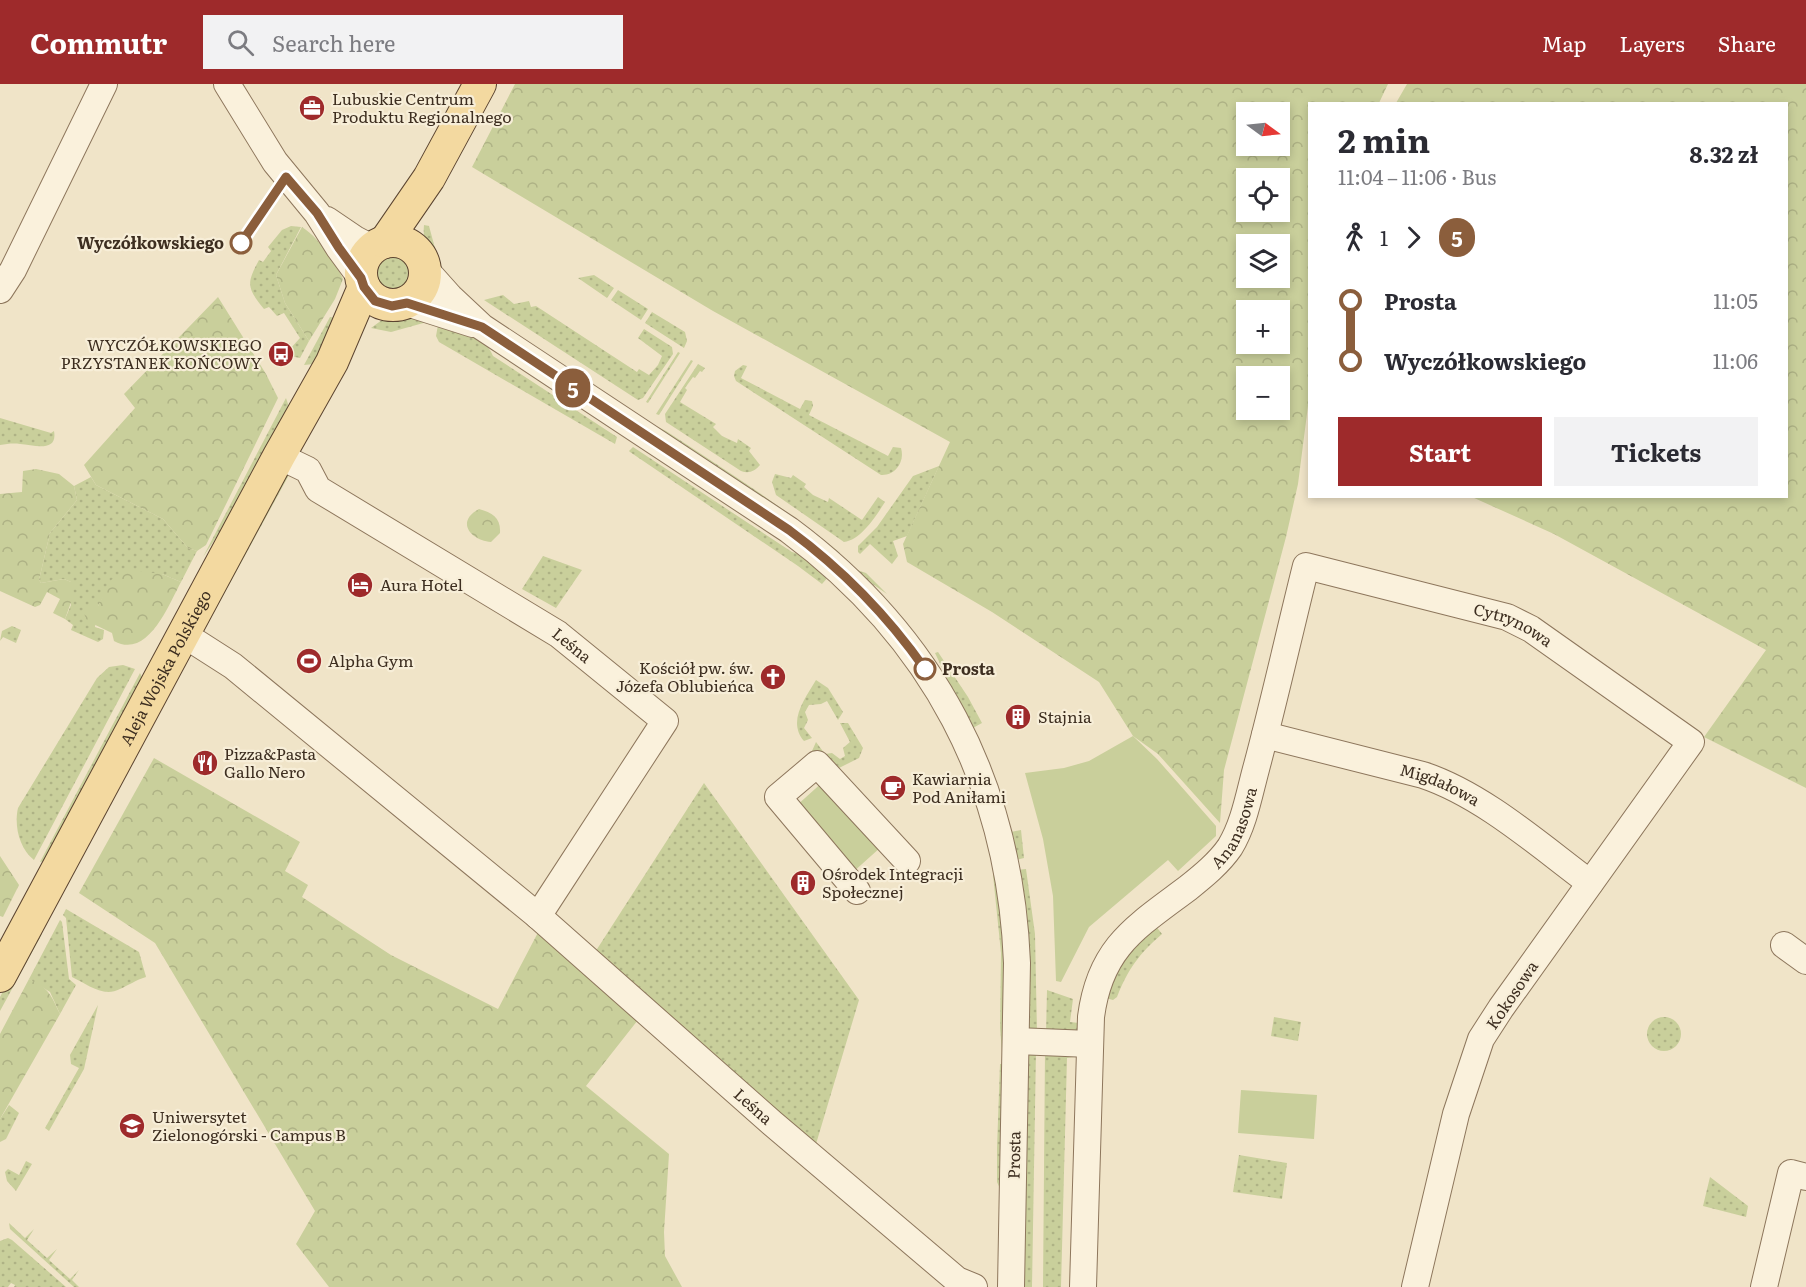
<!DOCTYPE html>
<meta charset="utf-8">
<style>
:root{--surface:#fff;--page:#f2f2f3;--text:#2b2b33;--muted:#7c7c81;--accent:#9e2a2b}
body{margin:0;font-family:Literata,serif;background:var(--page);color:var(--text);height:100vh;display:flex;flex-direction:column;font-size:22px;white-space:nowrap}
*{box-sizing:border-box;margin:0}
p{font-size:20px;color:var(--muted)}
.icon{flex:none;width:33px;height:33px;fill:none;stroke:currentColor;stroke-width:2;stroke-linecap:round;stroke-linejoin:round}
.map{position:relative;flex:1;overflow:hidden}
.details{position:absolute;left:1308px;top:18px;width:480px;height:396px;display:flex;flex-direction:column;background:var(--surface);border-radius:0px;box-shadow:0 3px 9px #0003}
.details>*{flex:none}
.badge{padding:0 12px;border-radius:20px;font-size:21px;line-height:39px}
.needle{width:39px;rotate:105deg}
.tools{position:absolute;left:1236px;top:18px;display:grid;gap:12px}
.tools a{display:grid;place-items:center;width:54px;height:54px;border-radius:0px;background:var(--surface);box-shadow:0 3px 9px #0003;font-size:30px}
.map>.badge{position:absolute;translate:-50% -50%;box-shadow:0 0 0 3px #fff}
.legs{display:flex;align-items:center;gap:9px;height:66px;padding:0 30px;font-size:20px}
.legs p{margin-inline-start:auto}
.summary{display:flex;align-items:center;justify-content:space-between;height:102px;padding:0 30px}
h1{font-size:33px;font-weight:700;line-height:45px}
.button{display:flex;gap:12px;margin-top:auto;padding:12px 30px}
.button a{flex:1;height:69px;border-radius:0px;background:var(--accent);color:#fff;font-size:24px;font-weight:700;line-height:69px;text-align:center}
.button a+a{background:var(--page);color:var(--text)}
ul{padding:0 30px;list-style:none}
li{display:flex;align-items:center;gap:21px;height:60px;font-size:22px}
li i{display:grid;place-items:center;width:9px;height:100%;margin:0 8px;background:currentColor}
li i::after{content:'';width:15px;height:15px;margin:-8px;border:4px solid;border-radius:50%;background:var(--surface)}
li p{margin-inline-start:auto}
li:first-child i{background:linear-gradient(#0000 50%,currentColor 0)}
li:last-child i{background:linear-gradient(currentColor 50%,#0000 0)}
header{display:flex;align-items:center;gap:36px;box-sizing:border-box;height:84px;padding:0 30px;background:var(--accent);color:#fff}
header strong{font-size:28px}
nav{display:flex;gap:33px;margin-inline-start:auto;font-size:21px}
.search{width:420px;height:54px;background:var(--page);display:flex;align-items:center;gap:15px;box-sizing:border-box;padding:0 21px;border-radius:0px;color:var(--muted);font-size:22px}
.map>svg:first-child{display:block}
.green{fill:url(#green-dots)}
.forest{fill:url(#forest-crowns);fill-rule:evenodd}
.pitch{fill:#c9cf9b}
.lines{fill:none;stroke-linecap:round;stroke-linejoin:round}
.minor-casing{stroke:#8d765c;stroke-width:28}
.major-casing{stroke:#5b4430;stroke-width:34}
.minor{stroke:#faf1dc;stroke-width:26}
.major{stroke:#f3d9a0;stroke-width:32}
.line-1-casing{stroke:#fff;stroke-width:14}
.line-1{stroke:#8b5e3c;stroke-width:9}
.stop-1-dot{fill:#fff;stroke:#8b5e3c;stroke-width:3}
.labels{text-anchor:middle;stroke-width:4.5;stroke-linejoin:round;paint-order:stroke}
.poi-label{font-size:16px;fill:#3d2e20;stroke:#f7eed8;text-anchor:start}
.stop-label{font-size:16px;font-weight:bold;fill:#3d2e20;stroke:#f7eed8;text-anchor:end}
.street-label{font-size:16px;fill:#3d2e20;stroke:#f7eed8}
</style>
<header>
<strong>Commutr</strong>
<div class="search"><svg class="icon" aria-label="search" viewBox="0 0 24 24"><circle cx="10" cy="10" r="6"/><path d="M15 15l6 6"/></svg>Search here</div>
<nav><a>Map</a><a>Layers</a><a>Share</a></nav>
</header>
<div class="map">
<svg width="1806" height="1203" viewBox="0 0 1806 1203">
<defs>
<pattern id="green-dots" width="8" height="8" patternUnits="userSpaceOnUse" patternTransform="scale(1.5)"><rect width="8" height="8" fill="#c9cf9b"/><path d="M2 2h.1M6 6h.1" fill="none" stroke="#aeb285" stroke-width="1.8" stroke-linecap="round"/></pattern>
<pattern id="forest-crowns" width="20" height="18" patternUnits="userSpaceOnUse" patternTransform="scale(1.5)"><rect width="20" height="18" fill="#c9cf9b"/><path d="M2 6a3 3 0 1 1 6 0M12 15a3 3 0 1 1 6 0" fill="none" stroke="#aeb285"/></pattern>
</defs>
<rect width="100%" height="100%" fill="#f0e4c8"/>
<path class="green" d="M 424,141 L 429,142 L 445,201 C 431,185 422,163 424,141 Z
M 291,142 L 301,143 L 276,191 L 285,219 L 309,257 L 300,274 L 290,272 L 289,266 L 300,254 L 284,229 L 277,232 L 269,223 L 264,225 C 247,204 246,200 259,176 L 263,178 L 271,167 L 268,163 L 282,146 Z
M373 189a20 20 0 1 1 40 0a20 20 0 1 1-40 0Z
M 594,191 L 614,204 L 607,214 L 578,194 Z
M 618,206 L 648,225 L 641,236 L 611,216 Z
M 503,211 L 514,220 L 529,217 L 531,223 L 536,222 L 637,288 L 639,285 L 649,291 L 658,281 L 662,272 L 638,254 L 644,245 L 672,263 L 673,270 L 643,314 L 638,316 L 484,216 Z
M 408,227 L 427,238 L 391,248 L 371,244 L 386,233 Z
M 652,228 L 685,248 L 687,257 L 684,264 L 645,239 Z
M 330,233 L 337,234 L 314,280 L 304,281 Z
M 438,241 C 461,245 484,250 493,272 L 617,353 L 615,360 L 439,258 L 436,252 Z
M 678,268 L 680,269 L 648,319 L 646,318 Z
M 691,276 L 693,277 L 659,331 L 656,330 Z
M 698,280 L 705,284 L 702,288 L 700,287 L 695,294 L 693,293 L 685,304 L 687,306 L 680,318 L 716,340 L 713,343 L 722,352 L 737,359 L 738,355 L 751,364 L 749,367 L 760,381 C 755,387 749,390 741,387 L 666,338 L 665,330 Z
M 743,281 L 747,282 L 741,294 L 800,325 L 805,316 L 812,317 L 813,322 L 809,331 L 888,372 L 893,363 L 901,364 C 905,377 896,392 881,391 L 736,297 L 734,292 L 735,287 Z
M 286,314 L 289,323 L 251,402 L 203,473 Z
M 0,334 L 51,349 L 54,347 C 58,369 34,361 20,360 C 13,359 7,360 0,361 Z
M 654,341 L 666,347 C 725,386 786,424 840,469 L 839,471 L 653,342 Z
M 633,363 L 792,468 L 808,473 L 829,492 L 822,500 L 798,482 L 630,368 L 629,367 Z
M 939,382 L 907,452 L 893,457 L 898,472 L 892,480 L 870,460 L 860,470 L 858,468 L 858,462 L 877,443 L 913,392 Z
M 775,390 L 791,394 L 793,391 L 806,400 L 804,403 L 813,411 L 828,418 L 829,414 L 862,436 L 878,413 L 885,418 C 876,432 861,456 844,458 L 776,411 L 772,398 Z
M 289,391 L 201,552 L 202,535 L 278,396 Z
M 91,393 L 96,401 L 163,435 L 188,464 L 197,467 L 181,498 L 162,490 L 105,510 L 98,522 L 95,543 L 104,546 L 103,555 L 98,558 L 71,546 L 73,541 L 65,535 L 71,521 L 71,498 L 64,495 L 41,499 L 39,496 L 50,449 L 77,416 L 74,402 Z
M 543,472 L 582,486 L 556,524 L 522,505 Z
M 857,486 L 866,489 L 887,510 L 861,492 Z
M 12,542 L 21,546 L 16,559 L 3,553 L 0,557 L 2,547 Z
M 938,568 L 968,613 L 982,639 L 971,645 L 935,569 Z
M 123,581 L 135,585 L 34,776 C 19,764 14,741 18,724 L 97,594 L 109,583 Z
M 140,589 L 145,599 L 45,777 L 40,778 Z
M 816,596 L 828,604 L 843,628 L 838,636 L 827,617 L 821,620 L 809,621 L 805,628 L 808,636 L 804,644 L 812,654 L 804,657 C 787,637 805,615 816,596 Z
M 840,639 L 848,639 L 863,664 L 859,674 L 831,688 L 812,667 L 816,658 L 825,670 L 832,669 L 840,675 L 845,672 L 843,664 L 850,658 Z
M 704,699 L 859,916 L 816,1060 L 590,876 Z
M 1021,746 L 1024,774 L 1016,776 L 1011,748 Z
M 1026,785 L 1035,850 L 1037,948 L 1035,949 L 1028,944 L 1017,786 Z
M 997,790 L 1006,859 L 1002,968 L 1000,944 L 1001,869 L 993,791 Z
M 66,825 L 139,868 L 146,893 C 136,896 129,901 120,905 C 103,914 87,900 72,893 L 66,834 L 63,831 Z
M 60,836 L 62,838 L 69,895 L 76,901 L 60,930 L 50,908 L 29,895 Z
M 1155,841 L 1162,850 C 1139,870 1128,885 1117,913 L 1113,916 L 1102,913 L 1117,877 Z
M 36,846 L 42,850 L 0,927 L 0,913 Z
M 1047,906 L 1073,915 L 1070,938 L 1079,939 L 1077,953 L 1046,950 Z
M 98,921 L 84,985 L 49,1047 L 45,1044 L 79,984 L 71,980 L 70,971 Z
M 1274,933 L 1301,938 L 1298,957 L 1271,952 Z
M1647 950a17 17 0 1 1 34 0a17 17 0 1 1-34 0Z
M 1036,966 L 1032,1203 L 1022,1203 L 1027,971 Z
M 1045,967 L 1080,972 L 1067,974 L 1061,1203 L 1043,1203 Z
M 1000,980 L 1006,980 L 1001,1107 L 997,1098 L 997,1064 Z
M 9,1021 L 19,1029 L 6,1055 L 0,1058 L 0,1035 Z
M 1239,1071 L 1287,1079 L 1282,1115 L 1233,1108 Z
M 26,1077 L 32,1080 L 16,1107 L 7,1097 L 5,1088 L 8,1085 L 19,1091 Z
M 1710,1093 L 1748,1122 L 1746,1133 L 1703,1122 Z
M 9,1139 L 25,1154 L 34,1145 L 27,1156 L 47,1174 L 57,1165 L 49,1176 L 70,1195 L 79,1186 L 72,1196 L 79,1203 L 74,1203 L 10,1145 Z
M 8,1154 L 12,1156 L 66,1203 L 14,1203 L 15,1201 L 11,1199 L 8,1203 L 0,1203 L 0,1157 Z"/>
<path class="forest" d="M 515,0 L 1388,0 L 1379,19 L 1310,20 L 1309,314 L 1298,400 L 1286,453 L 1224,686 L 1220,739 L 1158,670 L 1133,652 L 1099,598 L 992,528 L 907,478 L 903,460 L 950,358 L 713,227 L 472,83 ZM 1246,28 L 1280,28 L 1280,62 L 1246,62 ZM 1246,94 L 1280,94 L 1280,128 L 1246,128 ZM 1246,160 L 1280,160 L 1280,194 L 1246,194 ZM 1246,226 L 1280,226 L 1280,260 L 1246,260 ZM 1246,292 L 1280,292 L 1280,326 L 1246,326 Z
M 1407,0 L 1806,0 L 1806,704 L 1704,653 L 1766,566 L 1554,450 L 1472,413 L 1786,412 L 1786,20 L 1396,19 Z
M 302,143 C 319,154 334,176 343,195 L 335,215 L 309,257 L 285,219 L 276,191 Z
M 218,213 L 266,290 L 278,314 L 206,461 L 197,467 L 188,464 L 163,435 L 96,401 L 84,381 L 135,324 L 124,310 Z
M 36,385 L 59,390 L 74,402 L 77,416 L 50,449 L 39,496 L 41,499 L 64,495 L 71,498 L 74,510 L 65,535 L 53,529 L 60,515 L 47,508 L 40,521 L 35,523 L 0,507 L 0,410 L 22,408 L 23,387 Z
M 479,425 C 493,429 501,434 500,449 L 491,458 C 471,456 455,438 479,425 Z
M 128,486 L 162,490 L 181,498 C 169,520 148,576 114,557 L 112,549 L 87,537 L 83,527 L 88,522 L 98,522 L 111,496 Z
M 154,674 L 300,758 L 285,787 L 308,801 L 302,813 L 391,871 L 498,925 L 544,837 L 645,927 L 586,1002 L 669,1070 L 664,1148 L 665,1172 L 682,1203 L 329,1203 L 296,1160 L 315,1127 L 155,859 L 79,809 Z
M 0,772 L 19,801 L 3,833 L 0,832 Z
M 29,895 C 49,904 51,911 60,930 L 0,1035 L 0,950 Z"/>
<path class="pitch" d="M 1133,652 L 1157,675 L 1216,742 L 1216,752 L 1178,787 L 1168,776 L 1089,843 L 1061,898 L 1056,897 L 1053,812 L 1043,755 L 1025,689 L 1064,684 L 1089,677 Z
M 825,696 L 881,763 L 852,789 L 795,723 Z
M 1241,1006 L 1317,1011 L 1314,1055 L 1238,1049 Z"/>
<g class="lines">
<g class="minor-casing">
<g id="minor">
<path d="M 227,0 L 275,78 L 317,129 L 339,164 L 361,194"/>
<path d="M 327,136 L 355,155 L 372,164"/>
<path d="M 425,185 L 450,213 L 482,243 L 789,446 C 933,553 1010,699 1017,879 L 1011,1203"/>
<path d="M 0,206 L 13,186 L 104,0"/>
<path d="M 407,219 L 473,240"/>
<path id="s1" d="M 279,372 L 308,386 L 318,405 L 558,550 L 665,637 L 538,832"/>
<path id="s2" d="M 183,550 L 233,582 L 538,832 L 772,1039 L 957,1196 L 974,1203"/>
<path id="s3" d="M 1265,651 L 1423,691 C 1483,711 1539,761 1590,799"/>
<path d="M 857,807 L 778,713 L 817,680 L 907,777"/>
<path d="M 1784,861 L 1806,877"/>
<path d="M 1016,957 L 1090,960"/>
<path id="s4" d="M 1083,1203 L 1091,933 C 1100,863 1136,843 1188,804 C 1203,792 1219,779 1230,763 C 1244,740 1249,711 1256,685 C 1274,618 1289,550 1306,482 L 1507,533 L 1531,545 L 1691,658 L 1501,924 L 1481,955 L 1456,1030 L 1415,1203"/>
<path d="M 1764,1203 L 1791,1089 L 1806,1093"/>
</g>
</g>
<g class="major-casing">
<g id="major">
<circle cx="393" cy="189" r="32"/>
<path d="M 385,158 L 429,94 L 480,0"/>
<path id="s5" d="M 0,892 L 279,372 L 332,278 L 364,203"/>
</g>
</g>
<use href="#minor" class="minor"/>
<use href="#major" class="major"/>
</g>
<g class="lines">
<g class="line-1-casing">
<path id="line-1" d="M 241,159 L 286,93 L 317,129 L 339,164 L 361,194 L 364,203 L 375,217 L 392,222 L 407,219 L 482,243 L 789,446 C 842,485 887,531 925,585"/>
</g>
<use href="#line-1" class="line-1"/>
</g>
<defs>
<g id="office-disc" transform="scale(1.35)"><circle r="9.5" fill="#9e2a2b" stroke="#f7eed8"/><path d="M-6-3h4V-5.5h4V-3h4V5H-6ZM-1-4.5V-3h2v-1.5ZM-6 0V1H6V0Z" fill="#fff"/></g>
<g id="bus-disc" transform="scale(1.35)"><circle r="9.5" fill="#9e2a2b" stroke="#f7eed8"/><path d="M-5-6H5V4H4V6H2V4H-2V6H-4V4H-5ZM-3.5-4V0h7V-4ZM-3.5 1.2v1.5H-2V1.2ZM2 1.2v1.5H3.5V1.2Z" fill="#fff"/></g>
<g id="hotel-disc" transform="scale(1.35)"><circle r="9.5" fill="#9e2a2b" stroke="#f7eed8"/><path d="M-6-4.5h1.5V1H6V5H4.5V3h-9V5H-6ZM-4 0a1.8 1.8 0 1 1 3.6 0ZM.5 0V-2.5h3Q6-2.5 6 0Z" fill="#fff"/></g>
<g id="stadium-disc" transform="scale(1.35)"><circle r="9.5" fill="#9e2a2b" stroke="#f7eed8"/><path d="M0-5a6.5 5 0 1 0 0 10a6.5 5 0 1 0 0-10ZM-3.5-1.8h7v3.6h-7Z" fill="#fff"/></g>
<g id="church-disc" transform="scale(1.35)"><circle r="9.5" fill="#9e2a2b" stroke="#f7eed8"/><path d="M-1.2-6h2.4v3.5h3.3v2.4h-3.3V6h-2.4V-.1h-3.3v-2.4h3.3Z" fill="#fff"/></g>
<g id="building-disc" transform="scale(1.35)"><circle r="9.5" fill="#9e2a2b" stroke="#f7eed8"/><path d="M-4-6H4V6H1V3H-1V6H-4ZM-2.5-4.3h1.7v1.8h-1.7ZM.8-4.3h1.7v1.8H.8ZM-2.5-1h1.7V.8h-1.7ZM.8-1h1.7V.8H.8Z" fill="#fff"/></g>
<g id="restaurant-disc" transform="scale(1.35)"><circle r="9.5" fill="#9e2a2b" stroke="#f7eed8"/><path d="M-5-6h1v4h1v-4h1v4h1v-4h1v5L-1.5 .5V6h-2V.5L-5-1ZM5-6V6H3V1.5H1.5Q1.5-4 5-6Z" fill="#fff"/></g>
<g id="cafe-disc" transform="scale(1.35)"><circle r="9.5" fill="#9e2a2b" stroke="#f7eed8"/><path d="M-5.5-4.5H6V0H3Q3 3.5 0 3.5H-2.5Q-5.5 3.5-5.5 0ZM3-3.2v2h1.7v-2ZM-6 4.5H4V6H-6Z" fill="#fff"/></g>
<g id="university-disc" transform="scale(1.35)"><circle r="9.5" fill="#9e2a2b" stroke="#f7eed8"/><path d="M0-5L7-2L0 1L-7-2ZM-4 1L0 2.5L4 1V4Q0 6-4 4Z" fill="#fff"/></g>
</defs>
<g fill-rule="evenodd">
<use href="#office-disc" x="312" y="24"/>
<use href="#bus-disc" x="281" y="270"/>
<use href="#hotel-disc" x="360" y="501"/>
<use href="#stadium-disc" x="309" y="577"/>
<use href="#church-disc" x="773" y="593"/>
<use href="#building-disc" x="1018" y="633"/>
<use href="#restaurant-disc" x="205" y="679"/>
<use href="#cafe-disc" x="893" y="704"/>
<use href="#building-disc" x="803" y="799"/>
<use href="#university-disc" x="132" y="1042"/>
</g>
<g class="stop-1-dot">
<circle cx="241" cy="159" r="10"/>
<circle cx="925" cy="585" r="10"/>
</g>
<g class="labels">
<g class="poi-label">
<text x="332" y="21">Lubuskie Centrum<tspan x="332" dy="18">Produktu Regionalnego</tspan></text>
<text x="262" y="267" text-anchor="end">WYCZÓŁKOWSKIEGO<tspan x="262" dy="18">PRZYSTANEK KOŃCOWY</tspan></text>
<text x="380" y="507">Aura Hotel</text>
<text x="328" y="583">Alpha Gym</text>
<text x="754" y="590" text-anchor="end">Kościół pw. św.<tspan x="754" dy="18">Józefa Oblubieńca</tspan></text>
<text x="1038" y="639">Stajnia</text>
<text x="224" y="676">Pizza&amp;Pasta<tspan x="224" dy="18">Gallo Nero</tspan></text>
<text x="912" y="701">Kawiarnia<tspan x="912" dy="18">Pod Aniłami</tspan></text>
<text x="822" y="796">Ośrodek Integracji<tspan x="822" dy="18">Społecznej</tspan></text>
<text x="152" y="1039">Uniwersytet<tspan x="152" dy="18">Zielonogórski - Campus B</tspan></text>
</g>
<g class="stop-label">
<text x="224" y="165">Wyczółkowskiego</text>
<text x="942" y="591" text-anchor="start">Prosta</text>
</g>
<g class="street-label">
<text dy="6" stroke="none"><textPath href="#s4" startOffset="1004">Cytrynowa</textPath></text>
<text dy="6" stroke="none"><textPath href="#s1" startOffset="352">Leśna</textPath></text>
<text dy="6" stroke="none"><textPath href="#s5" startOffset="350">Aleja Wojska Polskiego</textPath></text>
<text dy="6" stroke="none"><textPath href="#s3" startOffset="182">Migdałowa</textPath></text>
<text dy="6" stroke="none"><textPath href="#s4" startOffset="516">Ananasowa</textPath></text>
<text transform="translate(1512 911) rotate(-56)" y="6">Kokosowa</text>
<text dy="6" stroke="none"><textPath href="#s2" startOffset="741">Leśna</textPath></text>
<text transform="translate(1014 1071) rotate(-89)" y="6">Prosta</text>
</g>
</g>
</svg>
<div class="tools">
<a><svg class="needle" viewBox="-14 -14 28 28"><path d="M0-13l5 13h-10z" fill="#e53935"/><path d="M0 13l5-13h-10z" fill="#7c7c81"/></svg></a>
<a><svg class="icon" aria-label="locate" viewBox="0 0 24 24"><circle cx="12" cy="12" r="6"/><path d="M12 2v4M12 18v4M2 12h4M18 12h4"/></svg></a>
<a><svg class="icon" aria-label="layers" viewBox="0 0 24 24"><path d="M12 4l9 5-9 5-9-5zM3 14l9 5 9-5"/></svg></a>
<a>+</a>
<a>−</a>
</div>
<b class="badge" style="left:573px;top:304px;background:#8b5e3c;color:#fff">5</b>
<section class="details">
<div class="summary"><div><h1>2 min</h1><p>11:04 – 11:06 · Bus</p></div><b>8.32 zł</b></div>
<div class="legs"><svg class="icon" aria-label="walk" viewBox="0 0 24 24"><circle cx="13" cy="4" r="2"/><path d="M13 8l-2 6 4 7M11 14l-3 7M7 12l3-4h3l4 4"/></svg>1<svg class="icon" aria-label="forward" viewBox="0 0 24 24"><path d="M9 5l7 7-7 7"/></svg><b class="badge" style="background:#8b5e3c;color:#fff">5</b></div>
<ul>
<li><i style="color:#8b5e3c"></i><b>Prosta</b><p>11:05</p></li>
<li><i style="color:#8b5e3c"></i><b>Wyczółkowskiego</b><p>11:06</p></li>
</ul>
<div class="button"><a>Start</a><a>Tickets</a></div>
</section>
</div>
